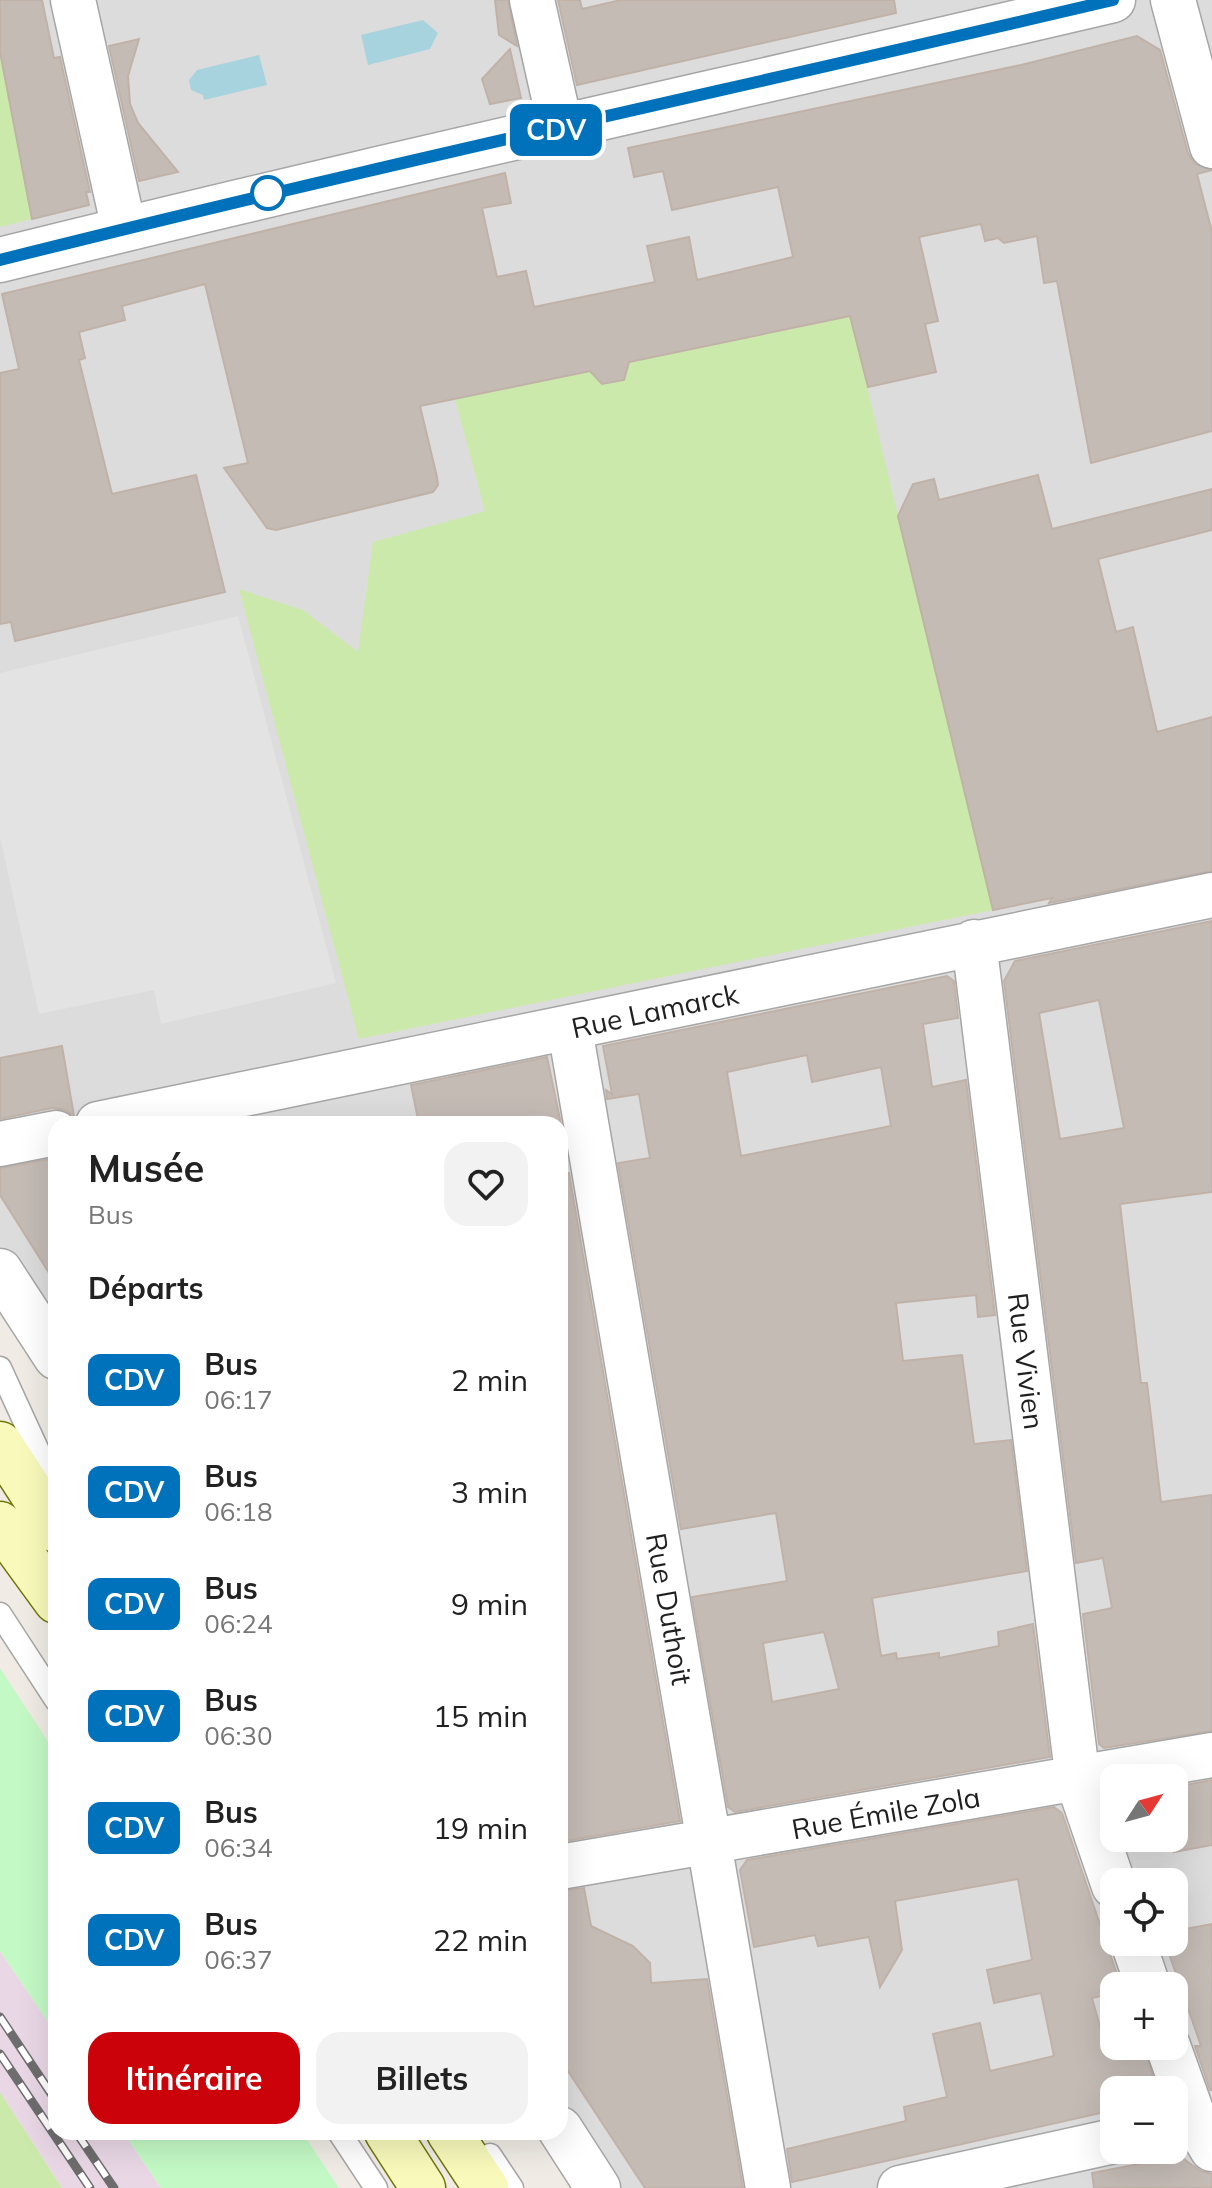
<!DOCTYPE html>
<html lang="fr">
<meta charset="utf-8">
<style>
:root{--surface:#fff;--page:#f2f2f2;--text:#222;--muted:#767676;--accent:#cc020a}
body{margin:0;font-family:Mulish,sans-serif;background:var(--page);color:var(--text);height:100vh;display:flex;flex-direction:column;font-size:30px;white-space:nowrap}
*{box-sizing:border-box;margin:0}
p{font-size:26px;color:var(--muted)}
.icon{flex:none;width:44px;height:44px;fill:none;stroke:currentColor;stroke-width:2;stroke-linecap:round;stroke-linejoin:round}
.map{position:relative;flex:1;overflow:hidden}
.sheet{position:absolute;left:48px;top:1116px;width:520px;height:1024px;display:flex;flex-direction:column;background:var(--surface);border-radius:24px;box-shadow:0 8px 32px #0002}
.sheet>*{flex:none}
.badge{padding:0 16px;border-radius:12px;font-size:28px;line-height:52px}
.needle{width:52px;rotate:54deg}
.fabs{position:absolute;left:1100px;top:1764px;display:grid;gap:16px}
.fabs a{display:grid;place-items:center;width:88px;height:88px;border-radius:16px;background:var(--surface);box-shadow:0 8px 32px #0002;font-size:40px}
.map>.badge{position:absolute;translate:-50% -50%;box-shadow:0 0 0 4px #fff}
h2{padding:0 40px;font-size:30px;line-height:72px}
.round{display:grid;place-items:center;flex:none;width:84px;height:84px;border-radius:24px;background:var(--page)}
.head{display:flex;align-items:center;justify-content:space-between;height:136px;padding:0 40px}
h1{font-size:38px;font-weight:700;line-height:60px}
.primary-button{display:flex;gap:16px;margin-top:auto;padding:16px 40px}
.primary-button a{flex:1;height:92px;border-radius:24px;background:var(--accent);color:#fff;font-size:32px;font-weight:700;line-height:92px;text-align:center}
.primary-button a+a{background:var(--page);color:var(--text)}
ul{padding:0;list-style:none}
li{display:flex;align-items:center;gap:24px;height:112px;padding:0 40px}
li div{flex:1}
li b{display:block;font-size:30px}
li em{font-style:normal}
li .badge{min-width:88px;font-weight:700;text-align:center}
.map>svg:first-child{display:block}
.residential{fill:#dddcdc;fill-rule:evenodd}
.industrial{fill:#e9d7e6}
.grass{fill:#cce9ac}
.park{fill:#c3f9c5}
.parking{fill:#e3e3e3}
.water{fill:#a6d3dd}
.building{fill:#c4bbb5;stroke:#c1b2a8;stroke-width:2;fill-rule:evenodd}
.lines{fill:none;stroke-linecap:round;stroke-linejoin:round}
.service-casing{stroke:#a6a6a6;stroke-width:25}
.minor-casing{stroke:#a6a6a6;stroke-width:47}
.secondary-casing{stroke:#6e7606;stroke-width:47}
.service{stroke:#fff;stroke-width:22}
.minor{stroke:#fff;stroke-width:44}
.secondary{stroke:#f8f9ba;stroke-width:44}
.rail-casing{stroke:#6d6d6d;stroke-width:9}
.rail{stroke:#fff;stroke-width:6;stroke-dasharray:18;stroke-linecap:butt}
.line-casing{stroke:#fff;stroke-width:18}
.line{stroke:#0072bc;stroke-width:12}
.stop-dot{fill:#fff;stroke:#0072bc;stroke-width:4}
.labels{text-anchor:middle;stroke-width:7;stroke-linejoin:round;paint-order:stroke}
.street-label{font-size:28px;fill:#1f1f1f;stroke:#fff}
</style>
<div class="map">
<svg width="1212" height="2188" viewBox="0 0 1212 2188">
<rect width="100%" height="100%" fill="#f0ece5"/>
<path class="residential" d="M 0,0 L 1212,0 L 1212,2188 L 598,2188 L 560,2129 L 560,1124 L 56,1124 L 56,1357 L 0,1271 ZM 1114,1778 L 1174,1778 L 1174,1838 L 1114,1838 ZM 1114,1882 L 1174,1882 L 1174,1942 L 1114,1942 ZM 1114,1986 L 1174,1986 L 1174,2046 L 1114,2046 ZM 1114,2090 L 1174,2090 L 1174,2150 L 1114,2150 Z"/>
<path class="industrial" d="M 0,1951 L 56,2034 L 56,2132 L 123,2132 L 161,2188 L 62,2188 L 0,2092 Z"/>
<path class="grass" d="M 0,52 L 32,219 L 0,227 Z
M 850,316 L 993,910 L 359,1039 L 239,589 L 303,610 L 358,652 L 373,542 L 485,511 L 455,399 L 590,371 L 602,384 L 623,380 L 629,362 Z
M 0,2092 L 62,2188 L 0,2188 Z"/>
<path class="park" d="M 0,1668 L 56,1754 L 56,2034 L 0,1951 Z
M 123,2132 L 302,2132 L 339,2188 L 161,2188 Z"/>
<path class="parking" d="M 238,616 L 336,983 L 161,1024 L 154,990 L 39,1014 L 0,837 L 0,673 Z"/>
<path class="water" d="M 423,20 L 438,33 L 430,49 L 368,65 L 361,35 Z
M 259,55 L 267,85 L 204,100 L 203,95 L 191,90 L 189,80 L 197,70 Z"/>
<path class="building" d="M 0,0 L 42,0 L 54,58 L 60,57 L 90,192 L 86,192 L 89,205 L 32,219 L 0,52 Z
M 495,0 L 508,0 L 517,46 L 499,35 Z
M 558,0 L 580,0 L 582,9 L 621,0 L 894,0 L 896,13 L 577,85 Z
M 1137,36 L 1160,50 L 1188,153 L 1195,164 L 1212,170 L 1197,174 L 1212,232 L 1212,431 L 1091,463 L 1057,281 L 1044,283 L 1037,236 L 1004,243 L 998,238 L 985,241 L 981,224 L 919,237 L 938,321 L 925,324 L 936,372 L 868,387 L 850,316 L 629,362 L 624,380 L 602,384 L 590,371 L 420,406 L 437,477 L 438,485 L 433,492 L 276,530 L 267,528 L 224,468 L 248,463 L 205,284 L 122,306 L 125,320 L 79,332 L 85,358 L 79,360 L 112,494 L 196,475 L 225,592 L 15,641 L 11,622 L 0,624 L 0,373 L 19,369 L 2,294 L 505,173 L 511,203 L 482,208 L 497,277 L 526,271 L 534,307 L 655,282 L 647,246 L 689,237 L 697,280 L 793,257 L 778,187 L 672,210 L 663,171 L 634,177 L 628,148 L 1021,65 Z
M 139,39 L 128,76 L 130,104 L 138,123 L 178,172 L 139,181 L 109,46 Z
M 510,49 L 521,98 L 490,104 L 482,79 Z
M 1038,475 L 1052,529 L 1212,489 L 1212,530 L 1098,559 L 1116,632 L 1133,627 L 1157,732 L 1212,717 L 1212,871 L 1049,903 L 1052,898 L 993,910 L 898,516 L 913,484 L 934,479 L 939,500 Z
M 1212,921 L 1212,1192 L 1120,1204 L 1141,1383 L 1147,1383 L 1161,1502 L 1212,1495 L 1212,1731 L 1104,1748 L 1099,1744 L 1083,1614 L 1112,1608 L 1103,1558 L 1076,1563 L 1004,981 L 1015,961 ZM 1099,1000 L 1124,1128 L 1060,1139 L 1039,1013 Z
M 947,976 L 954,981 L 958,1018 L 923,1024 L 932,1087 L 966,1080 L 995,1315 L 978,1317 L 976,1295 L 896,1303 L 903,1361 L 962,1355 L 974,1444 L 1011,1440 L 1027,1571 L 872,1598 L 881,1656 L 896,1653 L 897,1659 L 939,1653 L 939,1658 L 999,1646 L 998,1632 L 1033,1624 L 1050,1757 L 735,1812 L 728,1807 L 692,1597 L 787,1581 L 776,1513 L 681,1529 L 618,1163 L 650,1158 L 639,1094 L 607,1099 L 606,1090 L 612,1094 L 603,1046 ZM 807,1055 L 812,1082 L 881,1067 L 891,1126 L 741,1156 L 727,1072 ZM 824,1632 L 839,1689 L 772,1702 L 763,1643 Z
M 62,1046 L 74,1116 L 65,1110 L 52,1108 L 0,1119 L 0,1058 Z
M 547,1057 L 561,1124 L 419,1124 L 411,1085 Z
M 56,1158 L 56,1284 L 0,1195 L 0,1168 Z
M 569,1173 L 680,1821 L 560,1842 L 560,1174 Z
M 1212,1780 L 1212,1845 L 1174,1852 L 1174,1787 Z
M 1054,1807 L 1062,1813 L 1121,1986 L 1114,1986 L 1114,1993 L 1092,1998 L 1108,2055 L 1144,2046 L 1157,2090 L 1114,2090 L 1114,2110 L 792,2182 L 787,2149 L 906,2121 L 904,2107 L 947,2097 L 933,2034 L 980,2023 L 990,2071 L 1054,2056 L 1041,1993 L 994,2003 L 987,1970 L 1032,1960 L 1018,1879 L 895,1901 L 902,1950 L 880,1987 L 869,1937 L 818,1946 L 815,1935 L 754,1947 L 740,1870 L 747,1860 Z
M 584,1888 L 591,1926 L 633,1946 L 650,1963 L 651,1983 L 707,1979 L 743,2188 L 645,2188 L 560,2059 L 560,1891 Z
M 1212,1924 L 1212,2090 L 1210,2090 L 1195,2046 L 1201,2046 L 1165,1942 L 1174,1942 L 1174,1931 Z
M 1180,2156 L 1200,2171 L 1212,2174 L 1212,2188 L 1094,2188 L 1092,2173 Z"/>
<g class="lines">
<g class="service-casing">
<path id="service" d="M 0,1368 L 56,1490
M 0,1614 L 56,1700
M 339,2132 L 376,2188
M 490,2155 L 512,2188"/>
</g>
<g class="minor-casing">
<path id="minor" d="M 73,0 L 124,229
M 532,0 L 561,129
M 1173,0 L 1212,146
M 0,260 C 369,168 742,87 1113,0
M 974,942 L 1078,1781 L 1114,1886
M 570,1029 L 768,2188
M 98,1124 L 1212,895
M 0,1144 L 56,1133
M 0,1271 L 56,1357
M 560,1867 L 1212,1755
M 1133,1942 L 1148,1986
M 1168,2046 L 1193,2116 L 1212,2149
M 560,2129 L 598,2188
M 900,2188 L 1114,2141"/>
</g>
<g class="secondary-casing">
<path id="secondary" d="M 0,1444 L 56,1530
M 0,1524 L 56,1601
M 387,2132 L 423,2188
M 449,2132 L 486,2188"/>
</g>
<use href="#service" class="service"/>
<use href="#minor" class="minor"/>
<use href="#secondary" class="secondary"/>
<g class="rail-casing">
<path id="rail" d="M 0,2017 L 56,2101
M 0,2054 L 90,2188
M 76,2132 L 114,2188"/>
</g>
<use href="#rail" class="rail"/>
</g>
<g class="lines">
<g class="line-casing">
<path id="line" d="M 0,260 C 369,167 742,87 1113,0"/>
</g>
<use href="#line" class="line"/>
</g>
<circle class="stop-dot" cx="268" cy="193" r="16"/>
<g class="labels">
<g class="street-label">
<text transform="translate(655 1011) rotate(-12)" y="10">Rue Lamarck</text>
<text transform="translate(1026 1361) rotate(83)" y="10">Rue Vivien</text>
<text transform="translate(669 1609) rotate(80)" y="10">Rue Duthoit</text>
<text transform="translate(886 1813) rotate(-10)" y="10">Rue Émile Zola</text>
</g>
</g>
</svg>
<div class="fabs">
<a><svg class="needle" viewBox="-14 -14 28 28"><path d="M0-13l5 13h-10z" fill="#e53935"/><path d="M0 13l5-13h-10z" fill="#767676"/></svg></a>
<a><svg class="icon" aria-label="locate" viewBox="0 0 24 24"><circle cx="12" cy="12" r="6"/><path d="M12 2v4M12 18v4M2 12h4M18 12h4"/></svg></a>
<a>+</a>
<a>−</a>
</div>
<b class="badge" style="left:556px;top:130px;background:#0072bc;color:#fff">CDV</b>
<section class="sheet">
<div class="head"><div><h1>Musée</h1><p>Bus</p></div><a class="round"><svg class="icon" aria-label="heart" viewBox="0 0 24 24"><path d="M12 20l-8-8c-3-5 5-10 8-4 3-6 11-1 8 4z"/></svg></a></div>
<h2>Départs</h2>
<ul>
<li><span class="badge" style="background:#0072bc;color:#fff">CDV</span><div><b>Bus</b><p>06:17</p></div><em>2 min</em></li>
<li><span class="badge" style="background:#0072bc;color:#fff">CDV</span><div><b>Bus</b><p>06:18</p></div><em>3 min</em></li>
<li><span class="badge" style="background:#0072bc;color:#fff">CDV</span><div><b>Bus</b><p>06:24</p></div><em>9 min</em></li>
<li><span class="badge" style="background:#0072bc;color:#fff">CDV</span><div><b>Bus</b><p>06:30</p></div><em>15 min</em></li>
<li><span class="badge" style="background:#0072bc;color:#fff">CDV</span><div><b>Bus</b><p>06:34</p></div><em>19 min</em></li>
<li><span class="badge" style="background:#0072bc;color:#fff">CDV</span><div><b>Bus</b><p>06:37</p></div><em>22 min</em></li>
</ul>
<div class="primary-button"><a>Itinéraire</a><a>Billets</a></div>
</section>
</div>
